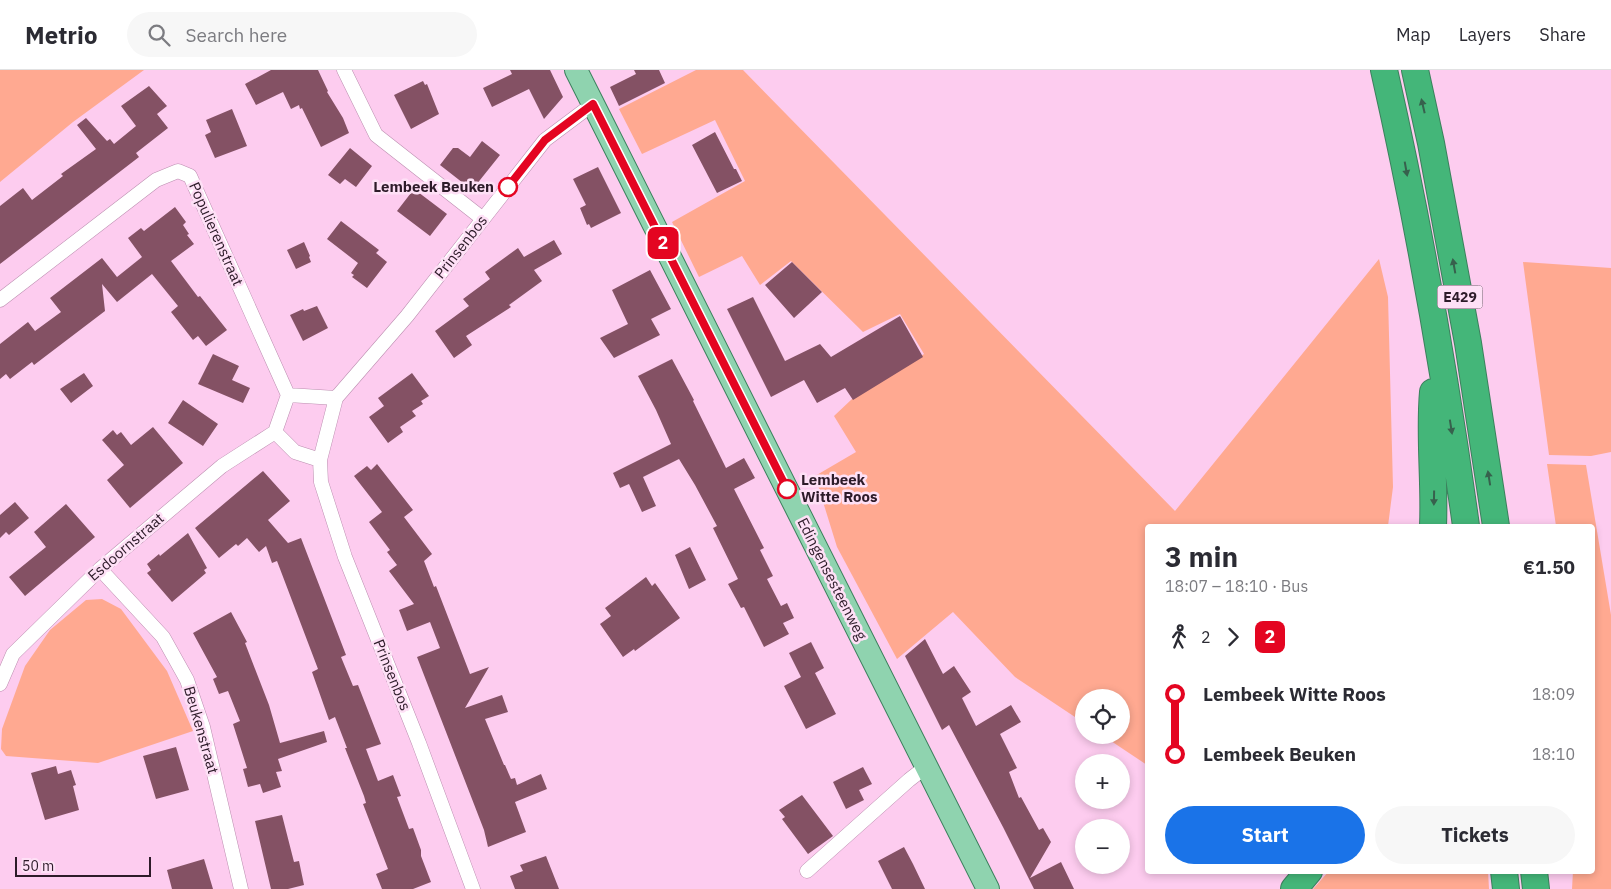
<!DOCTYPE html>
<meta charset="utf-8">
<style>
:root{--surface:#fff;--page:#f7f7f7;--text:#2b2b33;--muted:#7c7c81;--line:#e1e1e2;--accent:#1a73e8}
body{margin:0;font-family:"IBM Plex Sans",sans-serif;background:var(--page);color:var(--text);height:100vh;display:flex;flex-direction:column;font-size:19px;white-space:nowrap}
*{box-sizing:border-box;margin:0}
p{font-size:16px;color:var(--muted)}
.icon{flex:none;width:28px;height:28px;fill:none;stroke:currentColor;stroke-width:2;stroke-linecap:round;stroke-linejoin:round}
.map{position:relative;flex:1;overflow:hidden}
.details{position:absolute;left:1145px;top:454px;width:450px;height:350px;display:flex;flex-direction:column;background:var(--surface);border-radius:5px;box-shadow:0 2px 8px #0003}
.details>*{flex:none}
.badge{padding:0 10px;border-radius:8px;font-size:18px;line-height:32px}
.tools{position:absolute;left:1075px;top:619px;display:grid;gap:10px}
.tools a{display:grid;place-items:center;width:55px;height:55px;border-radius:50%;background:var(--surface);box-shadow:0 2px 8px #0003;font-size:25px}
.scale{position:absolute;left:15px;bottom:12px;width:136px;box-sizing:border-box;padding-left:5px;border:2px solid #2d1b29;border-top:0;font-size:14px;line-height:18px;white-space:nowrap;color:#2d1b29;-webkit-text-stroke:4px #fee0f6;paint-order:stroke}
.map>.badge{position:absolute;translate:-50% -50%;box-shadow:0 0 0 2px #fff}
.legs{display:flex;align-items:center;gap:8px;height:55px;padding:0 20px;font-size:16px}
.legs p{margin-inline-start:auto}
.summary{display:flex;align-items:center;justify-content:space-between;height:85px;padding:0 20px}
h1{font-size:28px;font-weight:700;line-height:38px}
.cta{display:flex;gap:10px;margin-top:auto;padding:10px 20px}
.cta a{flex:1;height:58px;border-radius:30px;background:var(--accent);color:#fff;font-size:20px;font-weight:700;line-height:58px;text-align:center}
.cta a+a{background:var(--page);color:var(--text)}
ul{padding:0 20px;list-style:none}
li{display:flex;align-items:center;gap:18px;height:60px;font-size:19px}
li i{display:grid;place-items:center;width:8px;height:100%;margin:0 6px;background:currentColor}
li i::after{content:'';width:12px;height:12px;margin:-6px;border:4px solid;border-radius:50%;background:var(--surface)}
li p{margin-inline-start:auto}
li:first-child i{background:linear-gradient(#0000 50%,currentColor 0)}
li:last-child i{background:linear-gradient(currentColor 50%,#0000 0)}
header{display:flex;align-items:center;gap:30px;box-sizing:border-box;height:70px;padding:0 25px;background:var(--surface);border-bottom:1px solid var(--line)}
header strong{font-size:24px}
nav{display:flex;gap:28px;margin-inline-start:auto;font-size:18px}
.search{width:350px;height:45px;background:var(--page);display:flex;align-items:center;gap:12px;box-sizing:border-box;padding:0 18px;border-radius:28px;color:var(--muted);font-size:19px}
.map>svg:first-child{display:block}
.green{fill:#ffa991}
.building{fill:#845164}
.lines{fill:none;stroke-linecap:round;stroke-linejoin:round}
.minor-casing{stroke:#bc8eb0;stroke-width:15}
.primary-casing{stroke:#3c805d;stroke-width:24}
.motorway-casing{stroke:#3c805d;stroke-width:28}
.minor{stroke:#fff;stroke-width:14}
.primary{stroke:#8fd3af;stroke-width:22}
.motorway{stroke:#44b679;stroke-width:26}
.oneway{fill:#37614d}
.line-1-casing{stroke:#fff;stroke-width:11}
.line-1{stroke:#e40521;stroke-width:8}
.stop-1-dot{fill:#fff;stroke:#e40521;stroke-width:2.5}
.labels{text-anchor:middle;stroke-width:5;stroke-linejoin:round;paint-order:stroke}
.shield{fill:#fee0f6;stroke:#6c5666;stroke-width:1}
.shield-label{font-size:14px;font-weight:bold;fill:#2d1b29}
.stop-label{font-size:15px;font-weight:bold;fill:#2d1b29;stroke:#fee0f6;text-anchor:end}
.street-label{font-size:15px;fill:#2d1b29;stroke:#fee0f6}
</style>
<header>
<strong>Metrio</strong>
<div class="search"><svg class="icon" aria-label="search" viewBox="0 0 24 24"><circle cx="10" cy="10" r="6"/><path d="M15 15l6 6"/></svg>Search here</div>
<nav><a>Map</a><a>Layers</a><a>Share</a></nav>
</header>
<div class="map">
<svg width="1611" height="819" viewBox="0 0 1611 819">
<rect width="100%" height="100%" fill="#fdccef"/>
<path class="green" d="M 0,0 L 144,0 L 73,52 L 0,112 Z
M 696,0 L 743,0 L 1175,441 L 1379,189 L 1388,227 L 1393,417 L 1388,456 L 1148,456 L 1147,695 L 1102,665 L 1121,665 L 1121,628 L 1084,628 L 1084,653 L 1015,607 L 953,542 L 897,589 L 837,477 L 815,406 L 856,382 L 834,346 L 852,329 L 924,284 L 900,244 L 863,262 L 791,191 L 760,215 L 742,186 L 699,207 L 672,152 L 745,111 L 715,50 L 642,84 L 619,39 Z
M 1523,192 L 1611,198 L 1611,382 L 1591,386 L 1549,385 Z
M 1547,394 L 1586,395 L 1611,545 L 1611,819 L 1572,819 L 1573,801 L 1592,801 L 1592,456 L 1556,456 Z
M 102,529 L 121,539 L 167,601 L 193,661 L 98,693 L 6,686 L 1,679 L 2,659 L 25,596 L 50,560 L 86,530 Z
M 1329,801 L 1488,801 L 1489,819 L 1313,819 Z"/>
<path class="building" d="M 271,0 L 318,0 L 328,21 L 327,22 L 343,48 L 349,63 L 321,77 L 302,38 L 300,39 L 299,35 L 291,39 L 283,22 L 256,35 L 245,14 Z
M 510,0 L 550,0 L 563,27 L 544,49 L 529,19 L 492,37 L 483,18 L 512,4 Z
M 634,0 L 659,0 L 665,13 L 619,36 L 610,17 L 636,4 Z
M 423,11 L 425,15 L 427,14 L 439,44 L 411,59 L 394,25 Z
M 149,16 L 167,36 L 157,44 L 168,58 L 136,83 L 139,87 L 0,194 L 0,136 L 23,118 L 32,130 L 63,106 L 61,104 L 96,79 L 77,55 L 86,48 L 107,71 L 110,69 L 114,74 L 136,56 L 121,36 Z
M 232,39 L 247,76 L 215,88 L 205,65 L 211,62 L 206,50 Z
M 715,62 L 734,99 L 736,99 L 742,111 L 717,123 L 692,75 Z
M 482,71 L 500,85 L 472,120 L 440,95 L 453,78 L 458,78 L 470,87 Z
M 350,78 L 372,96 L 356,117 L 345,109 L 340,114 L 328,105 Z
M 598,97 L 621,143 L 591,158 L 589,154 L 587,155 L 580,138 L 586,135 L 573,109 Z
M 414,119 L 447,144 L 430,166 L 397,141 Z
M 175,137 L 186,152 L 183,155 L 189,164 L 187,165 L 194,174 L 171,191 L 198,227 L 200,226 L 227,260 L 206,276 L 198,266 L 193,270 L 171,242 L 178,236 L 152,204 L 117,232 L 102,214 L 105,241 L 34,295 L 32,292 L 10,309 L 6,304 L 0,309 L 0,274 L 28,252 L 35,261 L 61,242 L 50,228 L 102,188 L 117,207 L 142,187 L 128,168 L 141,158 L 144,161 Z
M 341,151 L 379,180 L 376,183 L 387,192 L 367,218 L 352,207 L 354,205 L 351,203 L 358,193 L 327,169 Z
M 554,170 L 562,184 L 534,200 L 542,211 L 509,235 L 511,237 L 466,266 L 472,275 L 454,288 L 435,261 L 469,236 L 463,229 L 490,209 L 485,202 L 518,178 L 524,187 Z
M 304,172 L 310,186 L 309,187 L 311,192 L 296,199 L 287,180 Z
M 792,192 L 822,222 L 794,248 L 765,215 Z
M 650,200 L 671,239 L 651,249 L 660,265 L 614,288 L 600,268 L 628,254 L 612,220 Z
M 753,227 L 785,291 L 820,274 L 831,287 L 900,246 L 923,287 L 853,330 L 845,318 L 817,333 L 804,310 L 771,327 L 727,239 Z
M 317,236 L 328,258 L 303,271 L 290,245 L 303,239 L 304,241 Z
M 213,284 L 239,296 L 232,310 L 250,318 L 243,333 L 198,314 Z
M 672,289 L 694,330 L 693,331 L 726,398 L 744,388 L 755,408 L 734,419 L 764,478 L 760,480 L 773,506 L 767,509 L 781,536 L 787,533 L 794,548 L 783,553 L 789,564 L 764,577 L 744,537 L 741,538 L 728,514 L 738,509 L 713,458 L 717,456 L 695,415 L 679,389 L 643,407 L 656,436 L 642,442 L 629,414 L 620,418 L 613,403 L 671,374 L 656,340 L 638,306 Z
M 84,303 L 93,316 L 71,333 L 60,319 Z
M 412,303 L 429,326 L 421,331 L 423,334 L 412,341 L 416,346 L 400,357 L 403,362 L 388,373 L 369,347 L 384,336 L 378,328 Z
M 183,330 L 218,354 L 203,376 L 168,353 Z
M 153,357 L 183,393 L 130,438 L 107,410 L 124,395 L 102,370 L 113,360 L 117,365 L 121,362 L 131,375 Z
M 377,394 L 413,440 L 404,447 L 432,484 L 424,491 L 434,517 L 436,516 L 470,604 L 489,597 L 465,638 L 502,625 L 508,642 L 485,649 L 504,695 L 505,695 L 511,709 L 515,708 L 517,715 L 541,704 L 547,719 L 515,732 L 526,762 L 488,777 L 484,760 L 417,587 L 440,578 L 430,552 L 407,561 L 399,540 L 414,534 L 389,501 L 397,495 L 387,482 L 390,480 L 369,452 L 382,442 L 354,406 L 367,396 L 371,400 Z
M 263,401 L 290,431 L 268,450 L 288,473 L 301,468 L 346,585 L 341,587 L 353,616 L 358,615 L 381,674 L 366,679 L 378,711 L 393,705 L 401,726 L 397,727 L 409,759 L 413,758 L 421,780 L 421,786 L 431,812 L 413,819 L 382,819 L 376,804 L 388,799 L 363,734 L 366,733 L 364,726 L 345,678 L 347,678 L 335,647 L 329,650 L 312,602 L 318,599 L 277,491 L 272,493 L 266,476 L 259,482 L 247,468 L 238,476 L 236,474 L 219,488 L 195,458 Z
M 15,432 L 29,448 L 9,465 L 6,462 L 0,468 L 0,445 Z
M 66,434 L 95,467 L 25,526 L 9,507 L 46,477 L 34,462 Z
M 188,463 L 207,498 L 204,500 L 206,503 L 172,532 L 147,503 L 151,500 L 147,494 L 159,484 L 160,486 Z
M 690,477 L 706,510 L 689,519 L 675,485 Z
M 646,507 L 652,516 L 655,513 L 680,548 L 635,581 L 634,579 L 623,587 L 600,554 L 611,546 L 605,538 Z
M 231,542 L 247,572 L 245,573 L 269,635 L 280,673 L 324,661 L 327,672 L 278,689 L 282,701 L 276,702 L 281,717 L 263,723 L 260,714 L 248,717 L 243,699 L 247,698 L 233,654 L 240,651 L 228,621 L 219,624 L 213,609 L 217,607 L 193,563 Z
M 925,569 L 943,604 L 954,596 L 971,622 L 962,628 L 976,656 L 1011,635 L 1021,652 L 1000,664 L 1017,698 L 1009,702 L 1019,728 L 1021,727 L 1039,760 L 1043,758 L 1051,772 L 1030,808 L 1061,792 L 1074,819 L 1034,819 L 1003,757 L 949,655 L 942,660 L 905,586 Z
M 811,572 L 824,598 L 815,603 L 836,644 L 806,659 L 784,616 L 801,607 L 789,583 Z
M 176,677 L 189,720 L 156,729 L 143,686 Z
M 56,696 L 58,704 L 71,700 L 76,715 L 73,716 L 79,740 L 45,750 L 31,703 Z
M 863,697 L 872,714 L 859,720 L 864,730 L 846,739 L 833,712 Z
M 802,725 L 833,766 L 808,784 L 782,749 L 785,747 L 779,740 Z
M 282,745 L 294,792 L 299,791 L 304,815 L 288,819 L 271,819 L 255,751 Z
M 904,777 L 913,794 L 925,819 L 892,819 L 878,791 Z
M 546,786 L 559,819 L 515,819 L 510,806 L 523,801 L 520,795 Z
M 204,789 L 213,819 L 172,819 L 167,800 Z"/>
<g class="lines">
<g class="minor-casing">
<path id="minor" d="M 344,0 L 376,65 L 483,149
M 0,230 L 156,110 L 178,101 L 190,106 L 288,325
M 288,325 L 336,328
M 275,362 L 295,382 L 320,390
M 275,362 L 288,325
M 100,499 L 163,567 L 187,610 L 203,657 L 241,819
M 0,614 L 13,584 L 100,499 L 222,396 L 275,362
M 807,801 L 909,710 L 927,696
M 473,819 L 419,673 L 345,487 L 321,412 L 320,390 L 336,328 L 407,246 L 545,70 L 593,34"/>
</g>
<g class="primary-casing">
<path id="primary" d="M 576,0 L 988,819"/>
</g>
<g class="motorway-casing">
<path id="motorway" d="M 1384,0 C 1418,150 1445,303 1466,456
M 1415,0 L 1431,73 L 1468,273 L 1496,456
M 1433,322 C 1429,365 1435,412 1433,456
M 1504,801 L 1506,819
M 1534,801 L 1536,819
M 1294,819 L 1309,801"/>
</g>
<use href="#minor" class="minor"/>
<use href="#primary" class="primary"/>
<use href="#motorway" class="motorway"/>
</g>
<defs><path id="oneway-solid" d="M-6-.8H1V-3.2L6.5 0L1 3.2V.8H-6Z" transform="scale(1.25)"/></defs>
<g class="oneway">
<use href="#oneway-solid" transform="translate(1423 36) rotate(-103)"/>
<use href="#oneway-solid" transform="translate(1406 99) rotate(80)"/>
<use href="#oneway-solid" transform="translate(1454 196) rotate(-100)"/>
<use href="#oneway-solid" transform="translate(1451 357) rotate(81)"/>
<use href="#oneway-solid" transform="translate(1489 408) rotate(-99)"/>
<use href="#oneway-solid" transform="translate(1434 428) rotate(91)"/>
</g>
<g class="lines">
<g class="line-1-casing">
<path id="line-1" d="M 508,117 L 545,70 L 593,34 L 787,419"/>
</g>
<use href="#line-1" class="line-1"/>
</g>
<g class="stop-1-dot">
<circle cx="508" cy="117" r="9"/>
<circle cx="787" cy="419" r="9"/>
</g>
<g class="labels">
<rect class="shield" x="1437.5" y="215.5" width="45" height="23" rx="4"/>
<g class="shield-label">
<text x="1460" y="232">E429</text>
</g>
<g class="stop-label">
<text x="494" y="122">Lembeek Beuken</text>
<text x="801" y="415" text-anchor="start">Lembeek<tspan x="801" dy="17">Witte Roos</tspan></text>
</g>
<g class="street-label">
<text transform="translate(216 164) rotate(66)" y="5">Populierenstraat</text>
<text transform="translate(461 177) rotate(-52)" y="5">Prinsenbos</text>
<text transform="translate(126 477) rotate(-41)" y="5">Esdoornstraat</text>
<text transform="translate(832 509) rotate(63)" y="5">Edingensesteenweg</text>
<text transform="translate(392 605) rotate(68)" y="5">Prinsenbos</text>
<text transform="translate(201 660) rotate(74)" y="5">Beukenstraat</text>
</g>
</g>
</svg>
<div class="tools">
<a><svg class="icon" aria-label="locate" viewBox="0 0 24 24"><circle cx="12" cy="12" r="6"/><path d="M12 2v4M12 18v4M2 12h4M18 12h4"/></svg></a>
<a>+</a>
<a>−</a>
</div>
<div class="scale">50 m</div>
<b class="badge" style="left:663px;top:173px;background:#e40521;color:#fff">2</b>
<section class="details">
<div class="summary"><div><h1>3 min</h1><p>18:07 – 18:10 · Bus</p></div><b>€1.50</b></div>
<div class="legs"><svg class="icon" aria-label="walk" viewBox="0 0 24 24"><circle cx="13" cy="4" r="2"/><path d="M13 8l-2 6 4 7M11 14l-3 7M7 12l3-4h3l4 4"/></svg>2<svg class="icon" aria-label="forward" viewBox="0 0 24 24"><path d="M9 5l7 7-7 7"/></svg><b class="badge" style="background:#e40521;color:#fff">2</b></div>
<ul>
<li><i style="color:#e40521"></i><b>Lembeek Witte Roos</b><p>18:09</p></li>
<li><i style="color:#e40521"></i><b>Lembeek Beuken</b><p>18:10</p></li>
</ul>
<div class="cta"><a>Start</a><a>Tickets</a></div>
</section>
</div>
